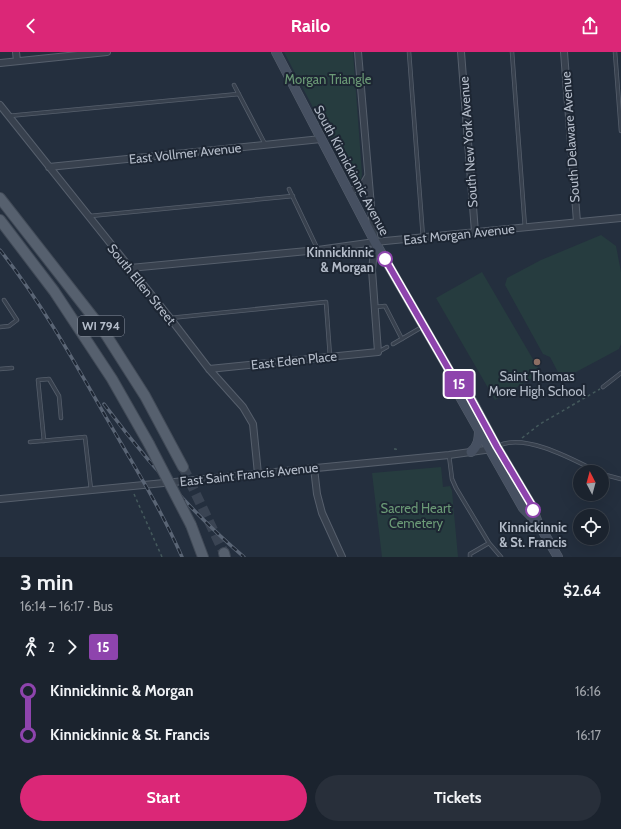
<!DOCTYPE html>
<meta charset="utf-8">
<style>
:root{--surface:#1b232e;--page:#282f3a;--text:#f1f3f6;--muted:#a0a4aa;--line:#39404a;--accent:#db2777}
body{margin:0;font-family:Cabin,sans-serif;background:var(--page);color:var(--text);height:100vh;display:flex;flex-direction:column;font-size:15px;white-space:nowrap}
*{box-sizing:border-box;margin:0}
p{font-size:13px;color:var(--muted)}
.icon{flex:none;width:22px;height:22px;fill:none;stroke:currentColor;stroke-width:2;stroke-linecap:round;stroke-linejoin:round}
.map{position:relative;height:505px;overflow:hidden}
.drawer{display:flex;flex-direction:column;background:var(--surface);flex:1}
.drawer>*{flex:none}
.badge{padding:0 8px;border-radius:3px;font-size:14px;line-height:26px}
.needle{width:26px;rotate:354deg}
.fabs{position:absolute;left:573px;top:413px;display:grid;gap:8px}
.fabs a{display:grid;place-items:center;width:36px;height:36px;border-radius:50%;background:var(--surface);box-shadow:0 4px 16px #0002,0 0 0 1px var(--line);font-size:20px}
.map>.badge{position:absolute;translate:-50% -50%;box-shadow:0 0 0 2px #fff}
.legs{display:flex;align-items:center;gap:6px;height:44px;padding:0 20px;font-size:13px}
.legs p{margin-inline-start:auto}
.summary{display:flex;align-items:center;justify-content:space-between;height:68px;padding:0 20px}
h1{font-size:22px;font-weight:800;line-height:30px}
.primary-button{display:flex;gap:8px;margin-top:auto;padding:8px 20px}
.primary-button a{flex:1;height:46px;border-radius:24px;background:var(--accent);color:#fff;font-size:16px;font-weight:800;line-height:46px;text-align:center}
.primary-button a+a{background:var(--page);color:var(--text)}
ul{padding:0 20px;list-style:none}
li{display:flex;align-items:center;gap:14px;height:44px;font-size:15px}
li i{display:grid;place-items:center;width:6px;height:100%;margin:0 5px;background:currentColor}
li i::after{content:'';width:10px;height:10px;margin:-5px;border:3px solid;border-radius:50%;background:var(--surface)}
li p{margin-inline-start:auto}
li:first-child i{background:linear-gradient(#0000 50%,currentColor 0)}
li:last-child i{background:linear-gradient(currentColor 50%,#0000 0)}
header{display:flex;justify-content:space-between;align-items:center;height:52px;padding:0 20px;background:var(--accent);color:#fff;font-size:18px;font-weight:800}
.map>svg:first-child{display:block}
.green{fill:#263c3f}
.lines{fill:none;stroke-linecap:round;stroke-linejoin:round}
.primary-tunnel{stroke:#3a4453;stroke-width:10;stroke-dasharray:10 5;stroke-linecap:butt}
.service-casing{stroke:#565f6c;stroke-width:4.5}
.minor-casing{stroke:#565f6c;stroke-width:8}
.secondary-casing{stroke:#565f6c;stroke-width:10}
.primary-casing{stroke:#414a57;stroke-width:12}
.path{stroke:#44595c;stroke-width:1.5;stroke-dasharray:3 3;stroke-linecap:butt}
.service{stroke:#38414e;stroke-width:3}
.minor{stroke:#38414e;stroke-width:6}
.secondary{stroke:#465061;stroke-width:9}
.primary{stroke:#56606e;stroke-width:10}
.rail-casing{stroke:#5a6575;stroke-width:3.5}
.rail{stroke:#1d2633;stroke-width:2;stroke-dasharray:6;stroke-linecap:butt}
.primary-bridge-casing{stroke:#414a57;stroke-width:12;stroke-linecap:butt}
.primary-bridge{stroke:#56606e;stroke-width:10}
.line-1-casing{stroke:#fff;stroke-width:9}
.line-1{stroke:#8e44ad;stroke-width:6}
.stop-1-dot{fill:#fff;stroke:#8e44ad;stroke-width:2}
.education-dot{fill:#8d6e63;stroke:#1d2633;stroke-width:1.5}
.labels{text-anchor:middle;stroke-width:4;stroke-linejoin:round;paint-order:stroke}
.shield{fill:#1d2633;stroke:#878f9c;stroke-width:1}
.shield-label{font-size:12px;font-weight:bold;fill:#b4bcc9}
.park-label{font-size:13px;fill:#6b9a76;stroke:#1d2633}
.street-label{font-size:13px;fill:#b4bcc9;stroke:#1d2633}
.stop-label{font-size:13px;font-weight:bold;fill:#b4bcc9;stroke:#1d2633;text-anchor:end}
.poi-label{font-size:13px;fill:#b4bcc9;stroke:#1d2633}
</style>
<header><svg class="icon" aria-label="back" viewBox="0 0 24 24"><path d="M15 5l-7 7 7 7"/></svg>Railo<svg class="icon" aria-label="share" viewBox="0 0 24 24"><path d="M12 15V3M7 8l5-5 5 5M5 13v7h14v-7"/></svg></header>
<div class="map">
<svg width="621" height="505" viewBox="0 0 621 505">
<rect width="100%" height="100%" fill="#242f3e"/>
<path class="green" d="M 284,0 L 353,0 L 362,122 L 361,127 L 356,131 L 352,130 Z
M 601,183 L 616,194 L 621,220 L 621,292 L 619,297 L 576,320 L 558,320 L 550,305 L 543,302 L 505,233 L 507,226 L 541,208 Z
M 482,220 L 541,321 L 495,348 L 436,246 Z
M 441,415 L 443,435 L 450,434 L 452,439 L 458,505 L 382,505 L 372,421 Z"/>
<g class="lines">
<path class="primary-tunnel" d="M 183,415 L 224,501"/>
<g class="service-casing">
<path id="service" d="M 409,0 L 423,186
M 512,0 L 525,176
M 615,0 L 621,79
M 234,33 L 265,92
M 8,64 L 239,42
M 289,137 L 318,198
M 90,164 L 293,144
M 375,255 L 385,254 L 402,287
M 170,266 L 326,250 L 330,305
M 0,275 L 9,274 L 17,268 L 4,248
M 393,292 L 422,275
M 378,300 L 387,295
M 0,317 L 12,316
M 603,335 L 621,321
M 44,389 L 38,328 L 49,327 L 59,344 L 61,366
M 30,390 L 85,385 L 91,438
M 498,394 C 524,380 574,408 598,420
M 449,403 L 452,427 L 456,436 L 489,491 L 501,505
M 602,422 L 621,427
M 470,505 L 470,502 L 489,491"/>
</g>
<g class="minor-casing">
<path id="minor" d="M 16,0 L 17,9
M 461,0 L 475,180
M 564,0 L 577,170
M 0,11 L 107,0
M 0,53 L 170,266 L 209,317 L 243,355 L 253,372 L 258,422
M 49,115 L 321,87
M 349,140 L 363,133 L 368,124
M 130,216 L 318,198 L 375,190 L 621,166
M 209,317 L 378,300 L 372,218 L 375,190 L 372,166 L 358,0
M 314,416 L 317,442 L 322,461 L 342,505
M 0,447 L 449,403 L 492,397"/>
</g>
<g class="secondary-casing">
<path id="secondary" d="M 276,0 L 375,190 L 456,330 L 467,339 L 497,395 L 531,452 L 538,471 L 558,505
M 456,330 L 459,343 L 523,456 L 534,467
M 471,400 C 478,394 479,387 479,378"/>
</g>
<g class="primary-casing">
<path id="primary" d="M 0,146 L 103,278 L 145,344 L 183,415
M 0,168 L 54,239 L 112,327 L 149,392
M 191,473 L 203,505
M 224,501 L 225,505"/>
</g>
<path class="path" d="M 522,386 L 540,372 L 600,337
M 394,397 L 396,397 L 397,400
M 134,442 L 162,505"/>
<use href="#service" class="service"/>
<use href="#minor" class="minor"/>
<use href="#secondary" class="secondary"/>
<use href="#primary" class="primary"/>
<g class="rail-casing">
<path id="rail" d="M 0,198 C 41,250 74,309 107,367 C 133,412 161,457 182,505
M 104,352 C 145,407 191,460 244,505"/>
</g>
<use href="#rail" class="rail"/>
<g class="primary-bridge-casing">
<path id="primary-bridge" d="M 149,392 L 191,473"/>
</g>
<use href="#primary-bridge" class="primary-bridge"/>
</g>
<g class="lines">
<g class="line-1-casing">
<path id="line-1" d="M 385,207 L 456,330 L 467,340 L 497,395 L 531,452 L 533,458"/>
</g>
<use href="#line-1" class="line-1"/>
</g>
<g class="stop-1-dot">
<circle cx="385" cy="207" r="7"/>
<circle cx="533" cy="458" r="7"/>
</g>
<circle class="education-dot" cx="537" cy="310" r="4"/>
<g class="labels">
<rect class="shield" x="78" y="264" width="46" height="20" rx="3"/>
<g class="shield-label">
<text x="101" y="278">WI 794</text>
</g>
<g class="park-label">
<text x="328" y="32">Morgan Triangle</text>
<text x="416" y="461">Sacred Heart<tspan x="416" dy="15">Cemetery</tspan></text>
</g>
<g class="street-label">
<text transform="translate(570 85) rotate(-94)" y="5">South Delaware Avenue</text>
<text transform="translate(468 90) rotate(-94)" y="5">South New York Avenue</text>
<text transform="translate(185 101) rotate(-6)" y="5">East Vollmer Avenue</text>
<text transform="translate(352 118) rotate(62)" y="5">South Kinnickinnic Avenue</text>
<text transform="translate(459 182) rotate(-6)" y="5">East Morgan Avenue</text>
<text transform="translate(142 232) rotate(51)" y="5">South Ellen Street</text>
<text transform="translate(294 308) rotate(-6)" y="5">East Eden Place</text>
<text transform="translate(249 422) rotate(-6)" y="5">East Saint Francis Avenue</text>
</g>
<g class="stop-label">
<text x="374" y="205">Kinnickinnic<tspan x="374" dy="15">&amp; Morgan</tspan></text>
<text x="533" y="480" text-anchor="middle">Kinnickinnic<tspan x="533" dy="15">&amp; St. Francis</tspan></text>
</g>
<g class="poi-label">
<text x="537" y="329">Saint Thomas<tspan x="537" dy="15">More High School</tspan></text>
</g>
</g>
</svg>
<div class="fabs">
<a><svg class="needle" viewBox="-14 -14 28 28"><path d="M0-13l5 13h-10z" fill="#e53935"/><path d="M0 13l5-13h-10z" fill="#a0a4aa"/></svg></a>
<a><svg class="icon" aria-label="locate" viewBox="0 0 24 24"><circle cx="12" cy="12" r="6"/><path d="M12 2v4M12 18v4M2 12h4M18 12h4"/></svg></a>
</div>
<b class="badge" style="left:459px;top:332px;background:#8e44ad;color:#fff">15</b>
</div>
<section class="drawer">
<div class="summary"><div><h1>3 min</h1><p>16:14 – 16:17 · Bus</p></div><b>$2.64</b></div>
<div class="legs"><svg class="icon" aria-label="walk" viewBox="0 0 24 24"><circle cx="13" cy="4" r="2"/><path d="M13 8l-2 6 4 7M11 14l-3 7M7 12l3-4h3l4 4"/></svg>2<svg class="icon" aria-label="forward" viewBox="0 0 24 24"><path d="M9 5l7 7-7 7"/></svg><b class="badge" style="background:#8e44ad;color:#fff">15</b></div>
<ul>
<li><i style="color:#8e44ad"></i><b>Kinnickinnic &amp; Morgan</b><p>16:16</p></li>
<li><i style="color:#8e44ad"></i><b>Kinnickinnic &amp; St. Francis</b><p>16:17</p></li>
</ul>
<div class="primary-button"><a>Start</a><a>Tickets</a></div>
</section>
